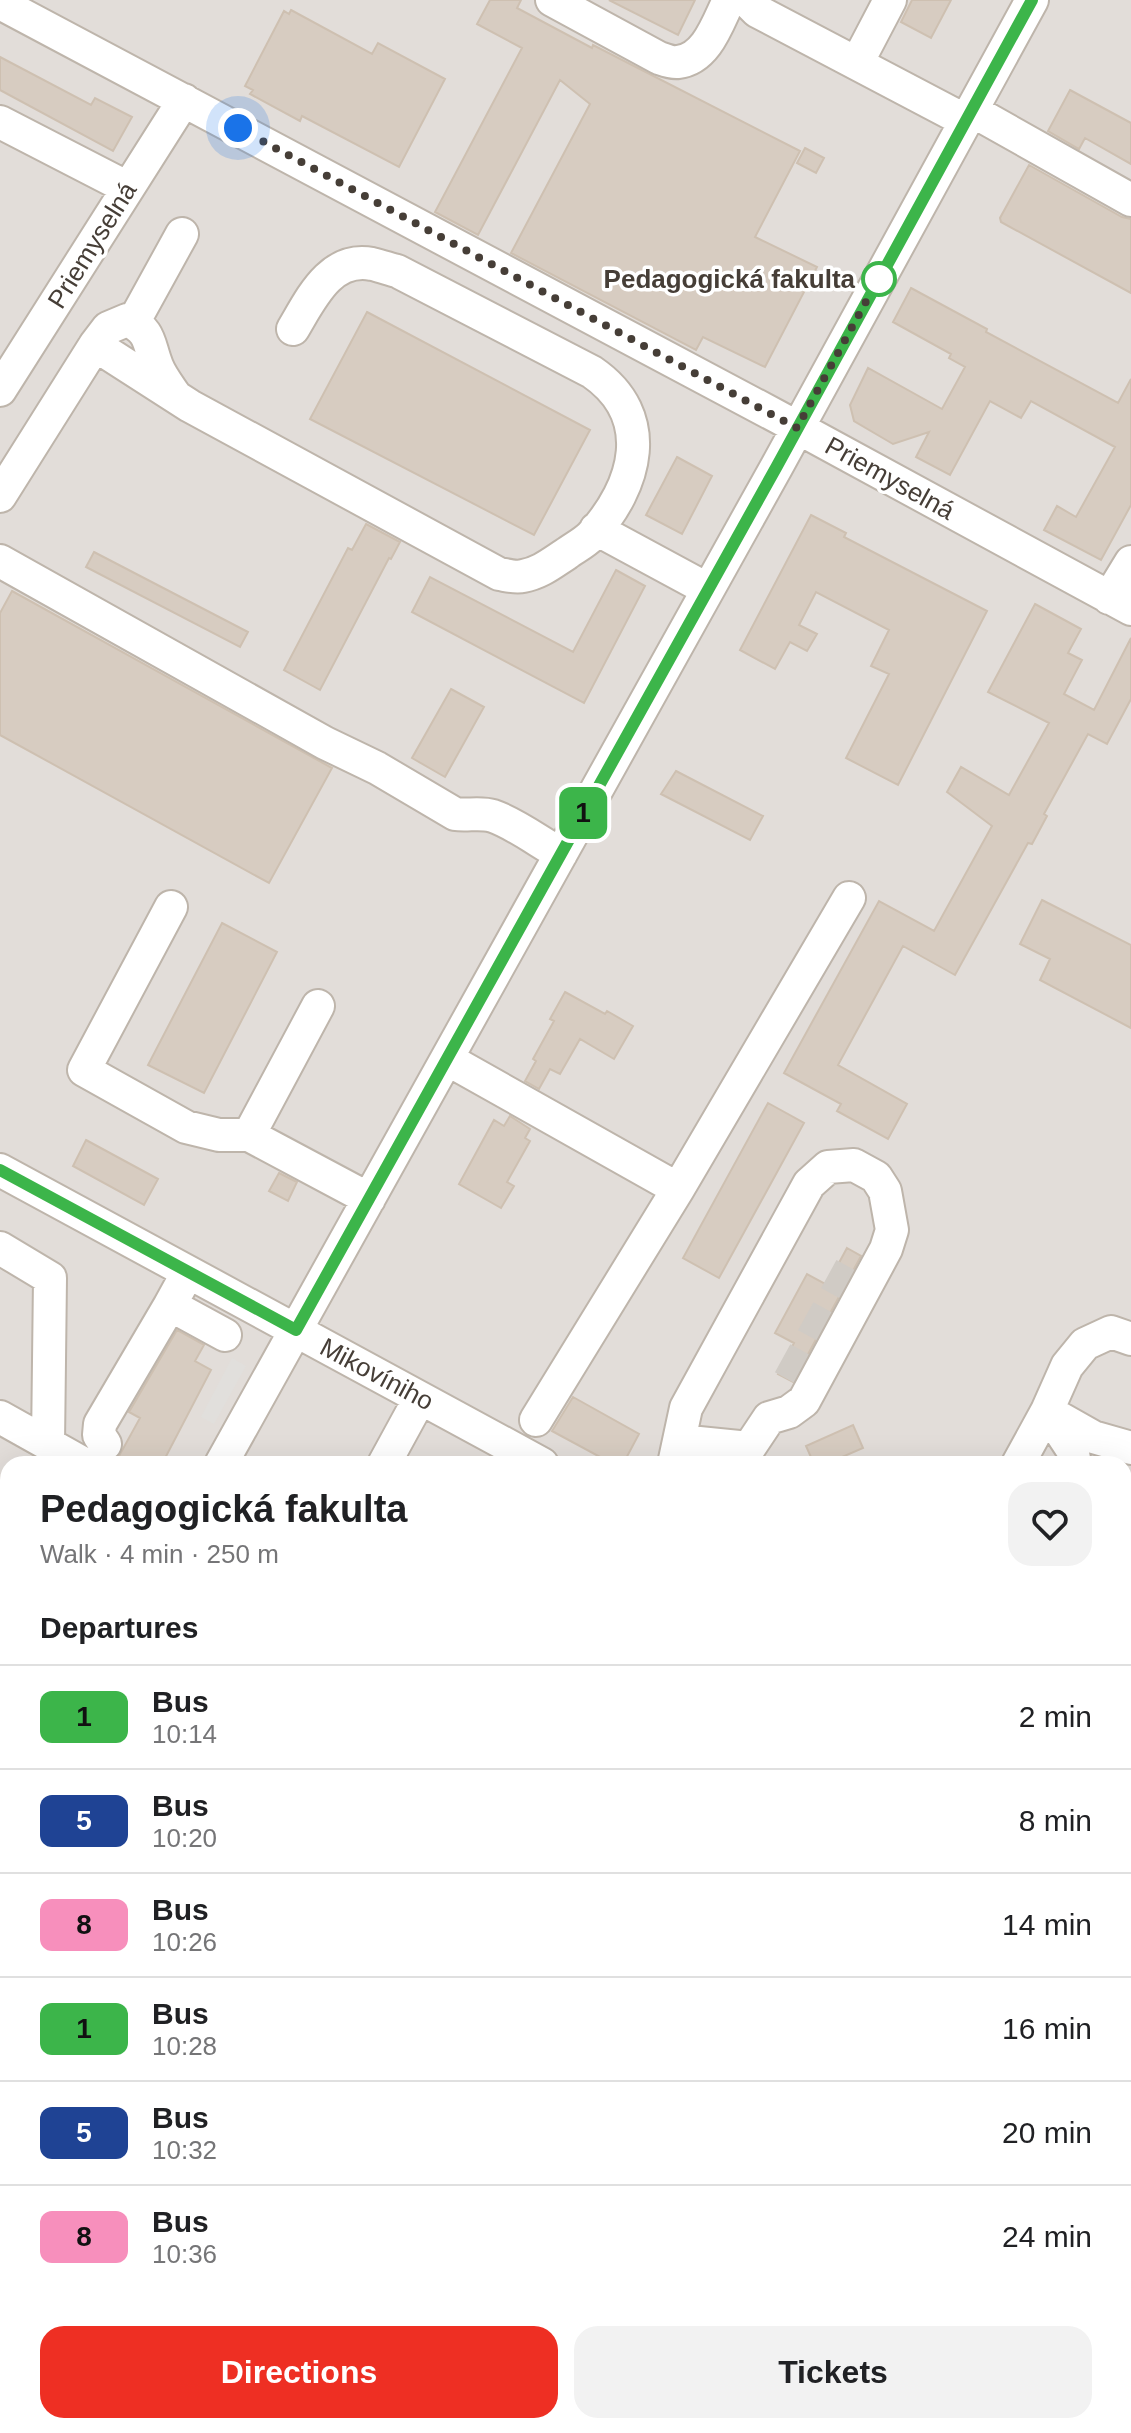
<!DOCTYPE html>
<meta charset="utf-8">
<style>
:root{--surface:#fff;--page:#f2f2f2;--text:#202124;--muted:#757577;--line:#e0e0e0;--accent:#ee2f23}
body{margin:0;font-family:Helvetica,sans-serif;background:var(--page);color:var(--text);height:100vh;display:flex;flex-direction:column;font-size:30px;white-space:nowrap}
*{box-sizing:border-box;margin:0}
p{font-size:26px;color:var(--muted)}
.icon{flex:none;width:44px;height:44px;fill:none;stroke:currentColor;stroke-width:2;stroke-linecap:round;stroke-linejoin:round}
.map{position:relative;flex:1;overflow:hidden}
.panel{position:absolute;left:0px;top:1456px;width:1132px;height:978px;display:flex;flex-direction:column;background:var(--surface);border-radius:24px 24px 0 0;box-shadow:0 8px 32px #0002}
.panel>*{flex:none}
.badge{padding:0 16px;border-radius:12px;font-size:28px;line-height:52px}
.you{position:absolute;width:40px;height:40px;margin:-20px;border:6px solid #fff;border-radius:50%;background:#1a73e8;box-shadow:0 0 0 12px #1a73e833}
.map>.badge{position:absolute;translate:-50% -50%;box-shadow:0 0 0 4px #fff}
h2{padding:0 40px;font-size:30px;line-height:72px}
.round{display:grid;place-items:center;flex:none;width:84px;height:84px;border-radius:24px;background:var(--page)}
.overview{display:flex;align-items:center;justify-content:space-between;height:136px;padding:0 40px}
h1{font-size:38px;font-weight:700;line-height:60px}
.primary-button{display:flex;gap:16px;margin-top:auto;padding:16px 40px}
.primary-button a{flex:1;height:92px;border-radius:24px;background:var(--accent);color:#fff;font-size:32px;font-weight:700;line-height:92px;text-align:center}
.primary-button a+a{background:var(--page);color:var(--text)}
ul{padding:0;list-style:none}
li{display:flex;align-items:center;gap:24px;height:104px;padding:0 40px;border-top:2px solid var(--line)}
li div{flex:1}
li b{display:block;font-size:30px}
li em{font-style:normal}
li .badge{min-width:88px;font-weight:700;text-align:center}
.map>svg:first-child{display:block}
.industrial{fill:#e2ddd9}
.grass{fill:url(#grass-dots)}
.forest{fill:url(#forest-firs)}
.parking{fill:#e1dfdc}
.building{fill:#d7ccc1;stroke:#cec0b1;stroke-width:2}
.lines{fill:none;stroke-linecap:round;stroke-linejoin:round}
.minor-tunnel{stroke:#d0cbc5;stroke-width:32;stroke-dasharray:32 16;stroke-linecap:butt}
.minor-casing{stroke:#beb5ab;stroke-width:36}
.minor{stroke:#fff;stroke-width:32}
.line-casing{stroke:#fff;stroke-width:18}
.line{stroke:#3cb54a;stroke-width:12}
.walk{stroke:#463e37;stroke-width:8;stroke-dasharray:0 14.4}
.stop-dot{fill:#fff;stroke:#3cb54a;stroke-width:4}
.labels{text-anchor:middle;stroke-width:7;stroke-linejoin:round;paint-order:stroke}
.street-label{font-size:26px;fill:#463e37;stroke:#fff}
.stop-label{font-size:26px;font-weight:bold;fill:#463e37;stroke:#fff;text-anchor:end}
</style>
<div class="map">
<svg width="1131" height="2433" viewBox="0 0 1131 2433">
<defs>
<pattern id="grass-dots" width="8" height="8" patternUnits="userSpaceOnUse" patternTransform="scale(2)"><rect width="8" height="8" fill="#d3e5b2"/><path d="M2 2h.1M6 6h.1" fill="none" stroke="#b6c69a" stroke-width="1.8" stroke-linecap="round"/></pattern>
<pattern id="forest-firs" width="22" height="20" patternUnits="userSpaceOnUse" patternTransform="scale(2)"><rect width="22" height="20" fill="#d3e5b2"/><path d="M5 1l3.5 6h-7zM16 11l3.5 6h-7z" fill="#b6c69a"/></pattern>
</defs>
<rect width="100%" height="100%" fill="#f3eee8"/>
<path class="industrial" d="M 0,0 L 1131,0 L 1131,2409 L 1124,2408 L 1124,1464 L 8,1464 L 8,1698 L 0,1694 Z"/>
<path class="grass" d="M 1124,2408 L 1131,2409 L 1131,2433 L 950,2433 L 967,2426 L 1124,2426 Z"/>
<path class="forest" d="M 0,2126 L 8,2130 L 8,2208 L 0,2203 Z"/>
<path class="parking" d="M 232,1358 L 246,1366 L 214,1424 L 201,1417 Z"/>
<path class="building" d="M 490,0 L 521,0 L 517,8 L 592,48 L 593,45 L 800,151 L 755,237 L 817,267 L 765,367 L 703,337 L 696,350 L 511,253 L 590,104 L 560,80 L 478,235 L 435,212 L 522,48 L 477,24 Z
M 609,0 L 695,0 L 678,35 Z
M 912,0 L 951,0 L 931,38 L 901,22 Z
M 291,10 L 372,54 L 378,43 L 445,79 L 399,167 L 302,116 L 300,121 L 250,94 L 253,90 L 245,86 L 284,11 L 289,14 Z
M 0,57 L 91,105 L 95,98 L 132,117 L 113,151 L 0,90 Z
M 1070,90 L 1131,123 L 1131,164 L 1085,138 L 1079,149 L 1048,131 Z
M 805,148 L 824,158 L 816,173 L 797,163 Z
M 1029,165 L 1122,217 L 1131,219 L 1131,293 L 1001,222 L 1000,218 Z
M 911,288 L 987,329 L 986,332 L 1118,403 L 1131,379 L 1131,505 L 1101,560 L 1044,530 L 1057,506 L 1076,517 L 1115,447 L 1031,401 L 1021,418 L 990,401 L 950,475 L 916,457 L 929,432 L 893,444 L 854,421 L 850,405 L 868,368 L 942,409 L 965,367 L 949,358 L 951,354 L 893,322 Z
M 367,312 L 590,430 L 534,535 L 310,419 Z
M 677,457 L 712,476 L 682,534 L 646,515 Z
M 811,515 L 846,533 L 844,537 L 987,611 L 898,785 L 846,758 L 889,674 L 871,666 L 889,630 L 816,592 L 799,625 L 817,634 L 807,651 L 790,642 L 775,669 L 740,650 Z
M 366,524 L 400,542 L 391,559 L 389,558 L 320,690 L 284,670 L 348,548 L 352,550 Z
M 94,552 L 248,632 L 240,647 L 86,567 Z
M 616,570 L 645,586 L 584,703 L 412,612 L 430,577 L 573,652 Z
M 12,591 L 332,768 L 269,883 L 0,735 L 0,613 Z
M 1035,604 L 1081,629 L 1068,653 L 1082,660 L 1064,694 L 1094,710 L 1131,638 L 1131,699 L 1107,744 L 1088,734 L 1044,814 L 1047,816 L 1032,844 L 1028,843 L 955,975 L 903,946 L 838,1065 L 907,1104 L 888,1139 L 837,1111 L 841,1104 L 784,1073 L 879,901 L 934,931 L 992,826 L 947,792 L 961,767 L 1009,795 L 1049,723 L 988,692 Z
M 451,689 L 484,707 L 445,777 L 412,758 Z
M 676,771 L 763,816 L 750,840 L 661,794 Z
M 1042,900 L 1131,945 L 1131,1028 L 1040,980 L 1050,959 L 1020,944 Z
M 222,923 L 277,952 L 204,1093 L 148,1065 Z
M 565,992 L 605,1014 L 607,1011 L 633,1026 L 614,1059 L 580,1039 L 560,1074 L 550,1069 L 539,1089 L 525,1081 L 536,1061 L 533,1059 L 554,1021 L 550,1019 Z
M 768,1103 L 804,1123 L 719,1278 L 683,1258 Z
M 510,1116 L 530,1129 L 525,1138 L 530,1141 L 507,1182 L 514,1186 L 501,1208 L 459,1184 L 494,1120 L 504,1126 Z
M 86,1140 L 158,1179 L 144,1205 L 73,1166 Z
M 279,1173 L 297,1182 L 288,1201 L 269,1191 Z
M 847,1248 L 861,1256 L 793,1382 L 778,1374 L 794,1343 L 775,1333 L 807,1274 L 827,1285 Z
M 177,1330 L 204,1345 L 195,1361 L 211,1370 L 162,1464 L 133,1464 L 119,1456 L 140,1418 L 129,1412 Z
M 573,1397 L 639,1434 L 623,1464 L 613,1464 L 552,1431 Z
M 853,1425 L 863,1448 L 826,1464 L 814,1464 L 806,1446 Z"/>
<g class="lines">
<path class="minor-tunnel" d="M 789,1380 L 858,1254"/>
<g class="minor-casing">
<path id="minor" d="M 552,0 L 659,58 C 665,60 673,63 678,62 C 707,59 718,22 729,0
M 746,0 L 757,11 L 966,121
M 0,3 L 778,417 L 1131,609
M 857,63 L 890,0
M 971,110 L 1131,200
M 0,122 L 128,188
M 133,323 L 182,234
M 95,345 L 108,328 L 127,320 C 152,331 148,344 157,366 C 161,376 168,385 174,394
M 0,390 L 184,100
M 0,496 L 95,345 L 190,406 L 499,574 C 506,575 515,578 523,576 C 540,573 552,563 566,554 C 574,548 584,543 591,536 C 637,486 656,416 592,372 L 397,271 C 389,269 381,266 372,264 C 330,256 311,299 293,329
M 596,529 L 707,589
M 0,561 L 325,743 L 377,768 L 455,814 C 467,816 480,812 493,816 C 516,824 539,842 561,854
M 1109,598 L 1131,562
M 171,907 L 84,1070 L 186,1127 L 219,1135 L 249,1135
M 318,1006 L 249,1135 L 369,1199
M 447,1059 L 678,1189
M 0,1170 L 542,1464
M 0,1248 L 50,1278 L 48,1444
M 181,1285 L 170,1305 L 225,1335
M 1047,1411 L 1093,1437 L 1131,1448
M 1049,1414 L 1072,1449 L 1075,1464
M 0,1417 L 84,1464
M 536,1420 L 678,1189 L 849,898
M 105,1444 L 99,1435 L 100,1424 L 170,1305
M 221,1464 L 777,466 L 1032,0
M 384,1464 L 420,1398
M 674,1464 L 686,1408 L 809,1184 L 828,1167 L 854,1165 L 876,1177 L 885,1191 L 892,1230 L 886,1249 L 804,1401 L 789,1412 L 769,1418 L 749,1448 L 679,1441
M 1018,1464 L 1047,1411 L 1067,1366 L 1085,1344 L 1111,1332 L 1131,1339
M 1124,1552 L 1131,1554
M 1124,1674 L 1126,1671
M 1124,1737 L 1131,1741
M 1124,1780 L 1131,1784
M 1124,1904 L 1131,1891
M 1124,2199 L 1131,2203
M 1124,2253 L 1131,2257"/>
</g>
<use href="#minor" class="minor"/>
</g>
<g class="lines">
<g class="line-casing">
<path id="line" d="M 0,1170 L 296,1330 L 777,466 L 1032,0"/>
</g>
<use href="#line" class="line"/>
<path class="walk" d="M 238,128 L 797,428 L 880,276 L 879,279"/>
</g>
<circle class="stop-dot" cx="879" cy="279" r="16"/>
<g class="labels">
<g class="street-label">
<text transform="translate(92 245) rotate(-58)" y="9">Priemyselná</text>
<text transform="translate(890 478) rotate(29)" y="9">Priemyselná</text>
<text transform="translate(377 1374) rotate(28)" y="9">Mikovíniho</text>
</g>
<g class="stop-label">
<text x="855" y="288">Pedagogická fakulta</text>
</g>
</g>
</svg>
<div class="you" style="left:238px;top:128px"></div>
<b class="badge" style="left:583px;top:813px;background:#3cb54a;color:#111">1</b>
<section class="panel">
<div class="overview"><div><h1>Pedagogická fakulta</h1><p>Walk · 4 min · 250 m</p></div><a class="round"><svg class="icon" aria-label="heart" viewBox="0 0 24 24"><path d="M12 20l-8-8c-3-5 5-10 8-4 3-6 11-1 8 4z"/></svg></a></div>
<h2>Departures</h2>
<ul>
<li><span class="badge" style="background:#3cb54a;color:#111">1</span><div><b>Bus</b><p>10:14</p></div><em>2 min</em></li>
<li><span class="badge" style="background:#1f4394;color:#fff">5</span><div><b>Bus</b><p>10:20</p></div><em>8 min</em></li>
<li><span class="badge" style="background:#f78fbc;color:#111">8</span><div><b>Bus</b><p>10:26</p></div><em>14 min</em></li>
<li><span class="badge" style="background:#3cb54a;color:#111">1</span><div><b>Bus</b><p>10:28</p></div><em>16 min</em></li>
<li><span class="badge" style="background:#1f4394;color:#fff">5</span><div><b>Bus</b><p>10:32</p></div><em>20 min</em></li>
<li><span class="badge" style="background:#f78fbc;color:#111">8</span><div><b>Bus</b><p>10:36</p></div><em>24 min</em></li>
</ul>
<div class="primary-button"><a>Directions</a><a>Tickets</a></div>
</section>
</div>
